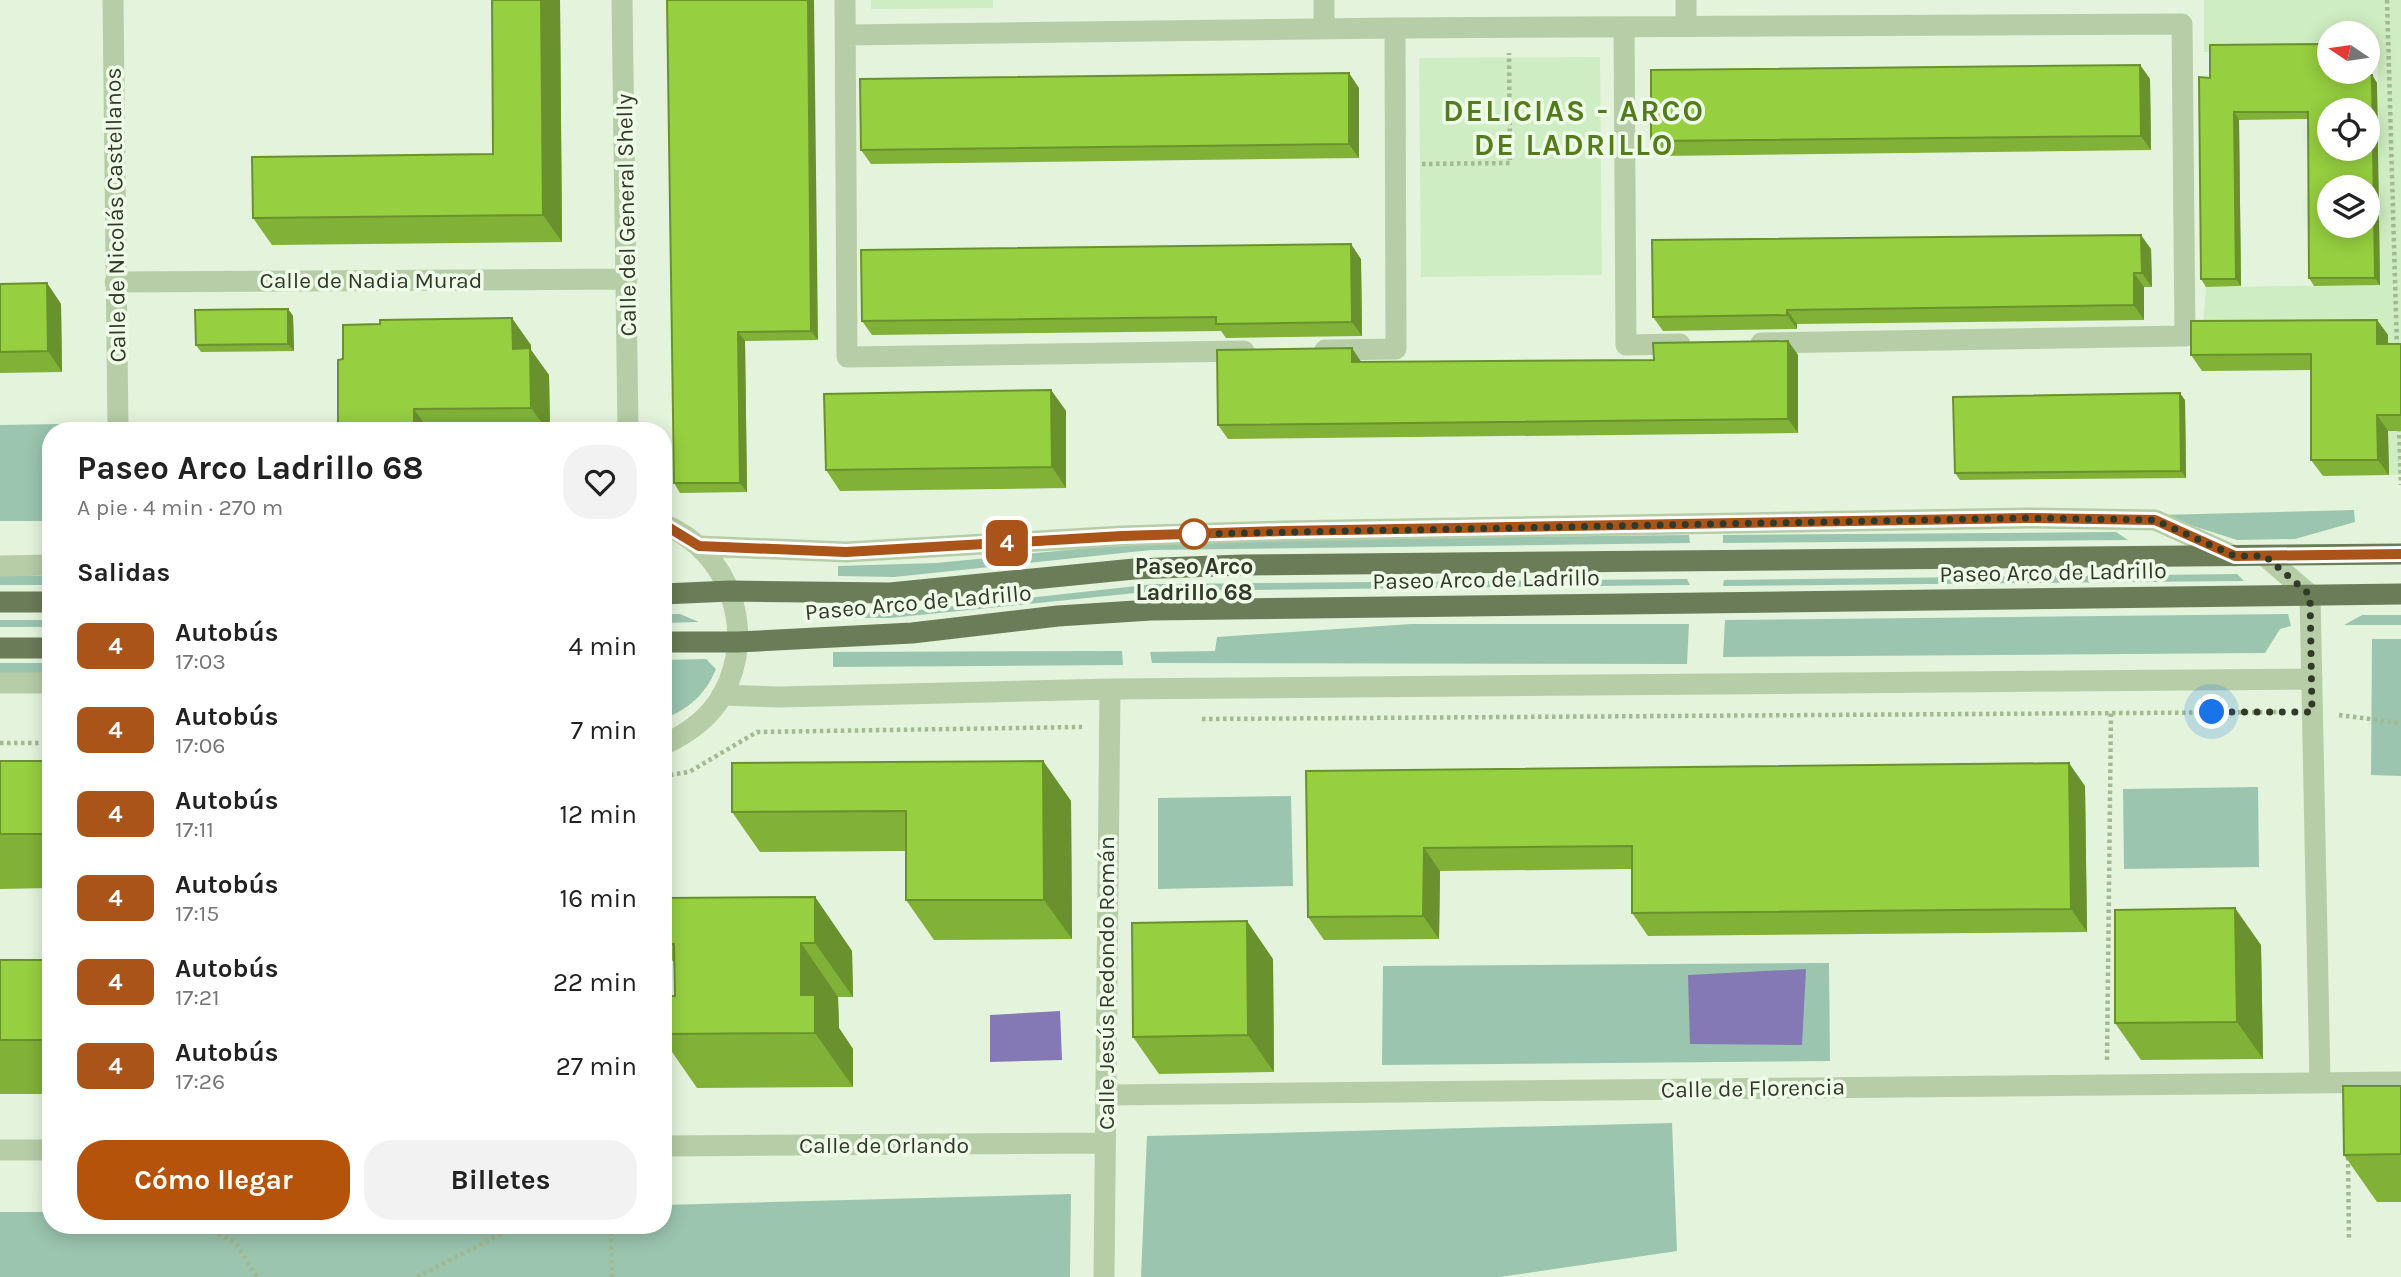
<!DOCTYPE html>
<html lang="es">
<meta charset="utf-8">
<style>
:root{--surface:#fff;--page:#f2f2f2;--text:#222;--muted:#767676;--accent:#b45309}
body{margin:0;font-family:Karla,sans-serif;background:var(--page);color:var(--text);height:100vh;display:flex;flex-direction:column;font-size:26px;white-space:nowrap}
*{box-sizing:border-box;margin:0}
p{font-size:23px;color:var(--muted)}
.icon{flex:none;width:38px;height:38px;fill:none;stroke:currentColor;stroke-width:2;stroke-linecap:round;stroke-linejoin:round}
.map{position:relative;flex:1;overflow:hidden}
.panel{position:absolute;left:42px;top:422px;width:630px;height:812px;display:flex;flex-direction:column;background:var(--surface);border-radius:28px;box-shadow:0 4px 18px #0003}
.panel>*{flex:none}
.badge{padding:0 14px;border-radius:10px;font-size:24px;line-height:46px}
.needle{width:46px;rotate:283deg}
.controls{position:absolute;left:2317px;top:21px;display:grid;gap:14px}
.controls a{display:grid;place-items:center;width:63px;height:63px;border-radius:50%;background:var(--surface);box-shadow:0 4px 18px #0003;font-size:35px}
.you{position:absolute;width:35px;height:35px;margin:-18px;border:5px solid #fff;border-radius:50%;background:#1a73e8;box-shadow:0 0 0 10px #1a73e833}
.map>.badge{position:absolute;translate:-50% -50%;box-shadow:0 0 0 4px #fff}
h2{padding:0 35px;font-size:26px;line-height:63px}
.round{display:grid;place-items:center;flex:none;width:74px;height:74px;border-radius:28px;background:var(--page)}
.head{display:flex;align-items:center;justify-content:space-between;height:119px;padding:0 35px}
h1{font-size:33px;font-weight:700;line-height:52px}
.action{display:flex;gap:14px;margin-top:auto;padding:14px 35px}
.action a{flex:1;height:80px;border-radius:28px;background:var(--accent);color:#fff;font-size:28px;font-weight:700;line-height:80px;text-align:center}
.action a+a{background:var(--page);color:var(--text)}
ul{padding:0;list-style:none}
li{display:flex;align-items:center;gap:21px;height:84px;padding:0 35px}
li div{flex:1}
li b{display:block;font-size:26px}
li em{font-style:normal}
li .badge{min-width:77px;font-weight:700;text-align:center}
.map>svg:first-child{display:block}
.green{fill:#9bc5af}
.plaza{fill:#cfedc2}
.water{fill:#8479b4}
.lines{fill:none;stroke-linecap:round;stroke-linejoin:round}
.path{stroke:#a2b991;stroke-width:4.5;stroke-dasharray:3.5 3.5;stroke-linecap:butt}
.minor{stroke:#b6cda7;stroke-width:21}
.major{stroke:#6b7c58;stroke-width:21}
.wall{fill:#81b237}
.shaded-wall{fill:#69912d}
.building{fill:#96cf40;stroke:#69912d;stroke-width:2;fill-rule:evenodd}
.line-casing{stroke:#fff;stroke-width:16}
.line{stroke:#aa541a;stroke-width:10}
.walk{stroke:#313928;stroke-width:7;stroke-dasharray:0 12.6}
.stop-dot{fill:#fff;stroke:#aa541a;stroke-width:3.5}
.labels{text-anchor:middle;stroke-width:7;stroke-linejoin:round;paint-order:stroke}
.street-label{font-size:23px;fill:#313928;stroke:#effbe9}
.stop-label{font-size:23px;font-weight:bold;fill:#313928;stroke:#effbe9}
.district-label{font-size:30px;font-weight:bold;letter-spacing:2px;fill:#557c1a;stroke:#effbe9}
</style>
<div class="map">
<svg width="2401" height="1277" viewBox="0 0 2401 1277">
<rect width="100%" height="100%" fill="#e4f4dc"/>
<path class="green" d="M 62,424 L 63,430 L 51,430 L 51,521 L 0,521 L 0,425 Z
M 2354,510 L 2355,522 L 2295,539 L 2237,540 L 2159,515 Z
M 2116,532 L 2128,540 L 1723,543 L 1723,535 Z
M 1689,535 L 1690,543 L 1151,550 L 894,577 L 838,576 L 838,566 L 936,563 L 1159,541 Z
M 2237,574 L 2244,581 L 1723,586 L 1724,580 Z
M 0,576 L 51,576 L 51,585 L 0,585 Z
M 1687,579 L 1690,585 L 1155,591 L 890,618 L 839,618 L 839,612 L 892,613 L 1155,584 Z
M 663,614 L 680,614 L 699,622 L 663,623 Z
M 2288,614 L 2291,626 L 2280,629 L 2265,653 L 1723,657 L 1725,620 Z
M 2362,615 L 2401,615 L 2401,625 L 2344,625 Z
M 0,620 L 51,620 L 51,627 L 0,627 Z
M 1411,624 L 1689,624 L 1687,664 L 1152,663 L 1150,652 L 1215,651 L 1217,637 Z
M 2372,639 L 2401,639 L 2401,776 L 2371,775 Z
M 1122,651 L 1123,665 L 833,667 L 833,652 Z
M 706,659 L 716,669 C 705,695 689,709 663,719 L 663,660 Z
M 0,663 L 51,663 L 51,675 L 0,674 Z
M 2258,787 L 2259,867 L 2124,869 L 2123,789 Z
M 1291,796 L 1293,886 L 1158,889 L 1158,798 Z
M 1829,963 L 1830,1061 L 1382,1065 L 1383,966 Z
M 1672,1123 L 1677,1251 L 1500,1277 L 1141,1277 L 1147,1136 Z
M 1071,1194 L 1070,1277 L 0,1277 L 0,1212 L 51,1212 L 51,1225 L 663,1225 L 663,1205 Z"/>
<path class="plaza" d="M 871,0 L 993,0 L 993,8 L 871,9 Z
M 2204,0 L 2401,0 L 2401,475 L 2389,475 L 2387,336 L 2202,337 L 2206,287 L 2380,285 L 2378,51 L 2368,50 L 2368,33 L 2329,33 L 2329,51 L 2204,52 Z
M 1600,57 L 1602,275 L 1421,277 L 1419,58 Z"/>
<path class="water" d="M 1806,969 L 1802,1045 L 1690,1044 L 1688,975 Z
M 1060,1011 L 1062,1060 L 990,1062 L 990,1015 Z"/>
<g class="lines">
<path class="path" d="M 2387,0 L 2397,349
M 1422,164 L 1510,163 L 1509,53
M 2399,428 L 2401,485
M 2339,715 L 2401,723
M 1202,719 L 2285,712
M 0,743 L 51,743
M 663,776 L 689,772 L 757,732 L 1082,727
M 2107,1060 L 2111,711
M 2348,1157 L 2349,1240
M 199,1225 L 236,1243 L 257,1277
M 611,1225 L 612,1277
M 417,1277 L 519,1225"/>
<path class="minor" d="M 113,0 L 118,430
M 622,0 L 628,430
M 845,0 L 847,357 L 1244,351
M 1686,26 L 1686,0
M 1624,27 L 1626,345 L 1680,344
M 1324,29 L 1324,0
M 845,35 L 1395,28 L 2182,24 L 2185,336 L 1761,343
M 115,282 L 627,279
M 1325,350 L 1396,349 L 1395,28
M 663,524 C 730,551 757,632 723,694 C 710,718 687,734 663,745
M 699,546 L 846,552 L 1122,536 L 1283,531 L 2028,518 L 2155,520 L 2235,556
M 2265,556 L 2310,595 L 2320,1082
M 0,566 L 51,565
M 0,683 L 51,683
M 722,695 L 779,697 L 1110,689 L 2312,679
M 1105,1095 L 2401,1082
M 663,1146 L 1105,1143
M 0,1150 L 51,1150
M 1104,1277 L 1110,689"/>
<path class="major" d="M 663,594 L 730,591 L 890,593 L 1134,569 L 1242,565 L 2401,554
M 0,602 L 51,602
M 663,642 L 738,642 L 912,633 L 1058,616 L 1151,610 L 2401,594
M 0,648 L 51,648"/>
</g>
<path class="wall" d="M 492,0 L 560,0 L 562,242 L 272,245 L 253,218 L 493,154 Z
M 667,0 L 818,340 L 745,341 L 747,492 L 680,493 L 674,483 Z
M 2140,65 L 2150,79 L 2151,150 L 1661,156 L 1651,141 Z
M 2329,72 L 2364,72 L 2364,75 L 2372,75 L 2377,83 L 2380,285 L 2314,286 L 2309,278 L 2308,119 L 2239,120 L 2241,286 L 2206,287 L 2201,279 L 2210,78 Z
M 1359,88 L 1359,158 L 871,164 L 861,150 Z
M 2151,249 L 2152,287 L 2144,287 L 2144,320 L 1797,324 L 1797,329 L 1663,331 L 1653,317 Z
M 1361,259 L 1362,336 L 1226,338 L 1221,331 L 872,335 L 862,321 Z
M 47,283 L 61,304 L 62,372 L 0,373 L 0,284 Z
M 288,309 L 293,316 L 294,351 L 201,352 L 196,345 Z
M 2377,320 L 2388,335 L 2388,344 L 2401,344 L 2401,431 L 2388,431 L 2389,475 L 2323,476 L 2311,460 L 2311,370 L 2202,371 L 2191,355 Z
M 1788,341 L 1798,355 L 1798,433 L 1228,439 L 1218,425 L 1362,362 L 1654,360 Z
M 531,345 L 531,350 L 549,375 L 550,430 L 338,430 L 343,359 Z
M 1051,390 L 1066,411 L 1066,488 L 840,491 L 826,470 Z
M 2185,400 L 2186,478 L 1960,480 L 1955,473 Z
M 0,761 L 51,761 L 51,888 L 0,889 Z
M 1043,761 L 1071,801 L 1072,939 L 934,940 L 906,900 L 906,851 L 760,852 L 732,812 Z
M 1306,771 L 2085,786 L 2087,932 L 1648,936 L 1632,913 L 1632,869 L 1440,871 L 1439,939 L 1324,940 L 1308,917 Z
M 815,897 L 852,951 L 853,997 L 838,997 L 839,1028 L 853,1049 L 853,1087 L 697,1088 L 663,1039 L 663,996 L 675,996 L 675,964 L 663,948 L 663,898 Z
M 2261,945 L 2263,1059 L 2141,1060 L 2115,1023 Z
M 1273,959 L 1274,1072 L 1159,1074 L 1133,1037 Z
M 0,960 L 51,960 L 51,1094 L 0,1094 Z
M 2401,1086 L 2401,1202 L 2377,1202 L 2344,1155 Z"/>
<path class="shaded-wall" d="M 541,0 L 560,0 L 562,242 L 543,215 Z
M 808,0 L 814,0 L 818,340 L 811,331 Z
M 2140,65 L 2150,79 L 2151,150 L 2141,136 Z
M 1349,73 L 1359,88 L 1359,158 L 1349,144 Z
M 2372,75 L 2377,83 L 2380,285 L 2375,278 Z
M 2234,112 L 2239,120 L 2241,286 L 2236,279 Z
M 2141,235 L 2151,249 L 2152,287 L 2142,273 Z
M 1351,244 L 1361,259 L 1362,336 L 1352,322 Z
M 2134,273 L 2144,287 L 2144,320 L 2134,305 Z
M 47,283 L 61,304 L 62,372 L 48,351 Z
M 288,309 L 293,316 L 294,351 L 288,344 Z
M 1787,310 L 1797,324 L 1797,329 L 1787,315 Z
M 512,318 L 531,345 L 531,350 L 549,375 L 550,430 L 547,430 L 531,408 L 513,349 Z
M 2377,320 L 2388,335 L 2388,360 L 2377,344 Z
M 738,332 L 745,341 L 747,492 L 740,483 Z
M 1788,341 L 1798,355 L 1798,433 L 1788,419 Z
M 1352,348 L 1362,363 L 1352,362 Z
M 1051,390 L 1066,411 L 1066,488 L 1052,467 Z
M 2180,393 L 2185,400 L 2186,478 L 2181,471 Z
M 414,409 L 429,430 L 414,430 Z
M 2377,415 L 2388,431 L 2389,475 L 2378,460 Z
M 1043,761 L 1071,801 L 1072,939 L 1044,900 Z
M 2069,763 L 2085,786 L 2087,932 L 2071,909 Z
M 1424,848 L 1440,871 L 1439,939 L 1423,916 Z
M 815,897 L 852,951 L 853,997 L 815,943 Z
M 2235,908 L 2261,945 L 2263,1059 L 2237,1022 Z
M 1247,921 L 1273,959 L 1274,1072 L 1248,1035 Z
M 801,943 L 838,997 L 839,1028 L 853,1049 L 853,1087 L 815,1033 L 801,995 Z"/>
<path class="building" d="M 492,0 L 541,0 L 543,215 L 253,218 L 252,157 L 493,154 Z
M 667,0 L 808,0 L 811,331 L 738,332 L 740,483 L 674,483 Z
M 2329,44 L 2329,72 L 2359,72 L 2359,75 L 2372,75 L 2375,278 L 2309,278 L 2308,112 L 2234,112 L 2236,279 L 2201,279 L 2199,77 L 2210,78 L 2210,45 ZM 2329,110 L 2368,110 L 2368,149 L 2329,149 ZM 2329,187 L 2368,187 L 2368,226 L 2329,226 Z
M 2140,65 L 2141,136 L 1651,141 L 1651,70 Z
M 1349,73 L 1349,144 L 861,150 L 860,79 Z
M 2141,235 L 2142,273 L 2134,273 L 2134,305 L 1787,310 L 1787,315 L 1653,317 L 1652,240 Z
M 1351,244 L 1352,322 L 1216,324 L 1216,317 L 862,321 L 861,250 Z
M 47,283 L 48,351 L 0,352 L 0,284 Z
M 288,309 L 288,344 L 196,345 L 195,310 Z
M 512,318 L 513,349 L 530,348 L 531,408 L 414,409 L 414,430 L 338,430 L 338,360 L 343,359 L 343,325 L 380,324 L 380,320 Z
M 2377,320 L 2377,344 L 2401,344 L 2401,415 L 2377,415 L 2378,460 L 2311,460 L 2311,354 L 2191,355 L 2191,321 Z
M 1788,341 L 1788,419 L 1218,425 L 1217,350 L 1352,348 L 1352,362 L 1654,360 L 1653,343 Z
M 1051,390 L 1052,467 L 826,470 L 824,394 Z
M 2180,393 L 2181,471 L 1955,473 L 1953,397 Z
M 0,761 L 51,761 L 51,834 L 0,834 Z
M 1043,761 L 1044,900 L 906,900 L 906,811 L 732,812 L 732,763 Z
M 2069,763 L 2071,909 L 1632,913 L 1632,846 L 1424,848 L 1423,916 L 1308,917 L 1306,771 Z
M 815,897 L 815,943 L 801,943 L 801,995 L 815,995 L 815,1033 L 663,1034 L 663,996 L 675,996 L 674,944 L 663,944 L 663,898 Z
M 2235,908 L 2237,1022 L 2115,1023 L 2115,910 Z
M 1247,921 L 1248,1035 L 1133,1037 L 1132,923 Z
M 0,960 L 51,960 L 51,1040 L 0,1040 Z
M 2343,1086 L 2401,1086 L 2401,1154 L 2344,1155 Z"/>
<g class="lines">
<g class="line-casing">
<path id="line" d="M 663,524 L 699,546 L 846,552 L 1122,536 L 1283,531 L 2028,518 L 2155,520 L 2235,556 L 2401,554"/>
</g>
<use href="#line" class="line"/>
<path class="walk" d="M 1194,534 L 2028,518 L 2155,520 L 2235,556 L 2265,556 L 2310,595 L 2312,712 L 2212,712"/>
</g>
<circle class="stop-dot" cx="1194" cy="534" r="14"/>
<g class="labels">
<g class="street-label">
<text transform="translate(115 215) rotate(-91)" y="8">Calle de Nicolás Castellanos</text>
<text transform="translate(626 215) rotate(-91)" y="8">Calle del General Shelly</text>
<text x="371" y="288">Calle de Nadia Murad</text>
<text transform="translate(2053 572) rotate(-1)" y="8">Paseo Arco de Ladrillo</text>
<text transform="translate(1486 579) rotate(-1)" y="8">Paseo Arco de Ladrillo</text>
<text transform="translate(918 602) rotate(-5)" y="8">Paseo Arco de Ladrillo</text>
<text transform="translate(1106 983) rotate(-90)" y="8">Calle Jesús Redondo Román</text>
<text transform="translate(1753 1088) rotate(-1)" y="8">Calle de Florencia</text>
<text x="884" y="1153">Calle de Orlando</text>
</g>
<g class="stop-label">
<text x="1194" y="574">Paseo Arco<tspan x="1194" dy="26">Ladrillo 68</tspan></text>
</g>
<g class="district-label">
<text x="1574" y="121">DELICIAS - ARCO<tspan x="1574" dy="34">DE LADRILLO</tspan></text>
</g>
</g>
</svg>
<div class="controls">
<a><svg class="needle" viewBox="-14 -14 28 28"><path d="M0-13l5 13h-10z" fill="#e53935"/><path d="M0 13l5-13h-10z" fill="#767676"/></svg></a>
<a><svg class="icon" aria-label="locate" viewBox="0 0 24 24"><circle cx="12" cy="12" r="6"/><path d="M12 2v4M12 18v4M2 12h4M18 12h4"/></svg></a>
<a><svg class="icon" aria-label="layers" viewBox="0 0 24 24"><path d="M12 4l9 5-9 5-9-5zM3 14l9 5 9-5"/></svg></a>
</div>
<div class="you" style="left:2212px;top:712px"></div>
<b class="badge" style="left:1007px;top:543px;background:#aa541a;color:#fff">4</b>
<section class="panel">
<div class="head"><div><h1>Paseo Arco Ladrillo 68</h1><p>A pie · 4 min · 270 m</p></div><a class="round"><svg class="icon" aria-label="heart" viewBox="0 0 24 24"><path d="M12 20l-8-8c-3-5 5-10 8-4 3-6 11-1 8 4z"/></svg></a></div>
<h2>Salidas</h2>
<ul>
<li><span class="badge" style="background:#aa541a;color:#fff">4</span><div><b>Autobús</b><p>17:03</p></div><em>4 min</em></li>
<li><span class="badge" style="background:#aa541a;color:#fff">4</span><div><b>Autobús</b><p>17:06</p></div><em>7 min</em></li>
<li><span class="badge" style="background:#aa541a;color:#fff">4</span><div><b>Autobús</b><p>17:11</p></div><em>12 min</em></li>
<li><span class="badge" style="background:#aa541a;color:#fff">4</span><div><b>Autobús</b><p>17:15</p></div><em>16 min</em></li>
<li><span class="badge" style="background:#aa541a;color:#fff">4</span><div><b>Autobús</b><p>17:21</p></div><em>22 min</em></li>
<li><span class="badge" style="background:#aa541a;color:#fff">4</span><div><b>Autobús</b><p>17:26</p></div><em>27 min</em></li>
</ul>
<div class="action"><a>Cómo llegar</a><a>Billetes</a></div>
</section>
</div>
